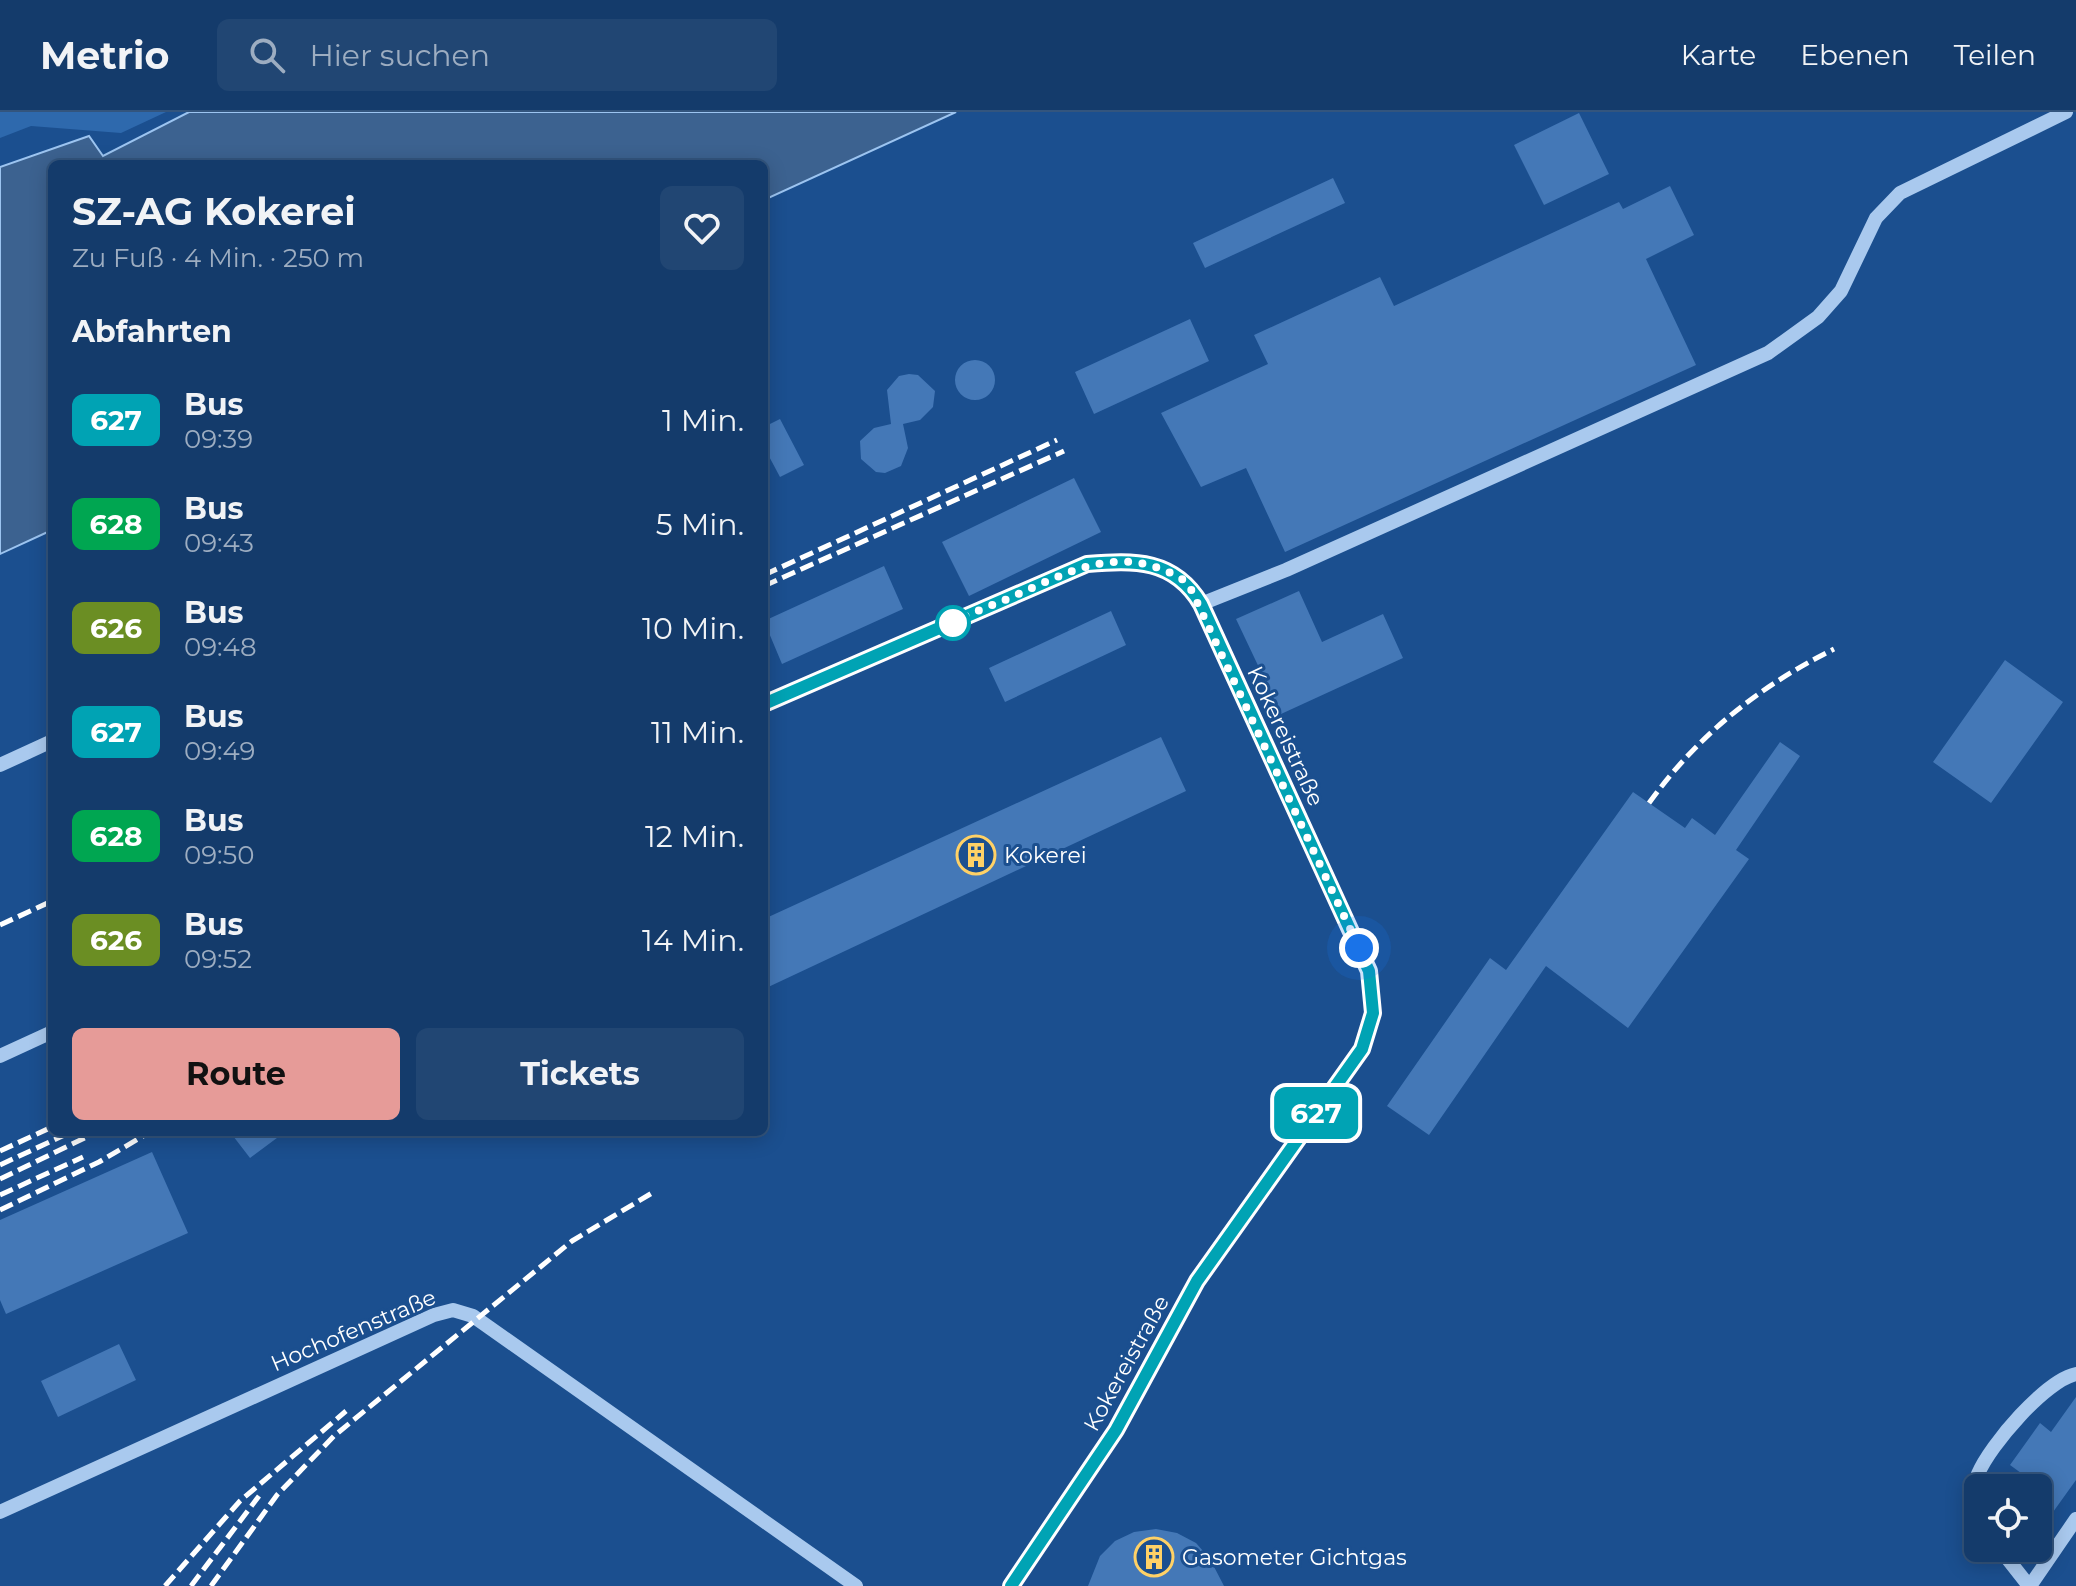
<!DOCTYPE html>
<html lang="de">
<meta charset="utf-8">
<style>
:root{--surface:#143b6b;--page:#214673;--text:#f1f3f6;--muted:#9dadc1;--line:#33557e;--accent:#e69b98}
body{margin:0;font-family:Montserrat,sans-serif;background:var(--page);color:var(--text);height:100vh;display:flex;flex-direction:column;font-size:30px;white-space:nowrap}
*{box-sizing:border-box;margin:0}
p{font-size:26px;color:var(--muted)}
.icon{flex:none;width:44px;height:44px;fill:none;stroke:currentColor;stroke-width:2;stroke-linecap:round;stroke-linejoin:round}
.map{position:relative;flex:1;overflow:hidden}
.details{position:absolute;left:48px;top:48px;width:720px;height:976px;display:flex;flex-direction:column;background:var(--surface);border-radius:12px;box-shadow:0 4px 20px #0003,0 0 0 2px var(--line)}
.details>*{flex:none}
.badge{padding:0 16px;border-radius:12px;font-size:28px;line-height:52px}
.tools{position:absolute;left:1964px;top:1362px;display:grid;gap:16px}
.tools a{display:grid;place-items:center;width:88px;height:88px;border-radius:12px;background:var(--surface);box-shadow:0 4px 20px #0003,0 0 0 2px var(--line);font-size:40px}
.you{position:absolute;width:40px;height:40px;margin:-20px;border:6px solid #fff;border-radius:50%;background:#1a73e8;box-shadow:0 0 0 12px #1a73e833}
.map>.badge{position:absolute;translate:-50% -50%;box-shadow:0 0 0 4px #fff}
h2{padding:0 24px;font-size:30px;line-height:72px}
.round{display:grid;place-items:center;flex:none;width:84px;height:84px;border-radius:12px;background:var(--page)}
.overview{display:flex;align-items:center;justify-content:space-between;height:136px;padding:0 24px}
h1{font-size:38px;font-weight:700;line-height:60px}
.primary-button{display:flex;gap:16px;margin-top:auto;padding:16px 24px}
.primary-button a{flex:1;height:92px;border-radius:12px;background:var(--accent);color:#111;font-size:32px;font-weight:700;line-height:92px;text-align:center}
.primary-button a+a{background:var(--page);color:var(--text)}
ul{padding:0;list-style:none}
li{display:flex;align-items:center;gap:24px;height:104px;padding:0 24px}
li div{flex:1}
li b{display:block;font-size:30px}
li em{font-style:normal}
li .badge{min-width:88px;font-weight:700;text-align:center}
header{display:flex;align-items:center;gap:48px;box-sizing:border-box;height:112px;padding:0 40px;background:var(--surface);border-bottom:2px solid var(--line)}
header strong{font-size:38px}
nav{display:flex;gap:44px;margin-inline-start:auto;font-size:28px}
.search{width:560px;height:72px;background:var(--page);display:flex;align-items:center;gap:20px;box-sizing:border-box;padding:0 28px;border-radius:12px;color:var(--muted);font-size:30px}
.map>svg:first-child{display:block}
.green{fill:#2e69ad}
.water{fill:#3c6290;stroke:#9cc4f0;stroke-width:2}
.building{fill:#4478b7}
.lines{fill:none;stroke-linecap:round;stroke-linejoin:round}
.minor{stroke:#a9c9ee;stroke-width:14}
.rail{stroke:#fff;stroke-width:5;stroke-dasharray:14 6;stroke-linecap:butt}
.line-casing{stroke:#fff;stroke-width:18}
.line{stroke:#00a3b4;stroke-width:12}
.walk{stroke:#fff;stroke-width:8;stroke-dasharray:0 14.4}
.stop-dot{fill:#fff;stroke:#00a3b4;stroke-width:4}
.labels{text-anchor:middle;stroke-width:6;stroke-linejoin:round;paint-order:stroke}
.street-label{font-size:22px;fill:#fff;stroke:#1b4f8f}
.poi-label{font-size:22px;fill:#fff;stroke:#1b4f8f;text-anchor:start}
</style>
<header>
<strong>Metrio</strong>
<div class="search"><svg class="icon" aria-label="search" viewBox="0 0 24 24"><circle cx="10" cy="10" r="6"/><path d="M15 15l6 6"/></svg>Hier suchen</div>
<nav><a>Karte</a><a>Ebenen</a><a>Teilen</a></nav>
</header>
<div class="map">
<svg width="2076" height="1474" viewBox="0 0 2076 1474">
<rect width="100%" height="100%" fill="#1b4f8f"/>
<path class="green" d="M 0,0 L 166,0 L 121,21 L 31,14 L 0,26 Z"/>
<path class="water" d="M 189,0 L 956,0 L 764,88 L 764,52 L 52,52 L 52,418 L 0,442 L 0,55 L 89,24 L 103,44 Z"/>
<path class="building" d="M 1579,1 L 1609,62 L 1544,93 L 1514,33 Z
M 1333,66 L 1345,91 L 1205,156 L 1193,131 Z
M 1670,74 L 1694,123 L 1646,147 L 1696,253 L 1285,440 L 1246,356 L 1201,375 L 1161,301 L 1268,252 L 1254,223 L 1380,165 L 1394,194 L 1619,90 L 1623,97 Z
M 1190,207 L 1209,249 L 1094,302 L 1075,260 Z
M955 268a20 20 0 1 1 40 0a20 20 0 1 1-40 0Z
M 909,262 L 918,263 L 935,279 L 933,295 L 920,308 L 903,312 L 908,336 L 901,354 L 885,361 L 876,360 L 861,347 L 860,329 L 874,316 L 891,312 L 887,278 L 899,264 Z
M 780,307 L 804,353 L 780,365 L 764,335 L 764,315 Z
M 1074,366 L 1101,420 L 969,484 L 942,430 Z
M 884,454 L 903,497 L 782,552 L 764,509 Z
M 1299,479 L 1322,530 L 1383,502 L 1403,546 L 1281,602 L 1236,507 Z
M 1111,499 L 1126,533 L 1005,590 L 989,556 Z
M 2005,548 L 2063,590 L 1991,691 L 1933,650 Z
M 1161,625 L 1186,679 L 764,877 L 764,807 Z
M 1780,630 L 1800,644 L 1736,738 L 1749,747 L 1628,916 L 1546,854 L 1429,1023 L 1387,994 L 1490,846 L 1506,858 L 1633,680 L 1685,716 L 1692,706 L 1715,723 Z
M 230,1020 L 285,1020 L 250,1046 Z
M 152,1040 L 188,1121 L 6,1202 L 0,1188 L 0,1108 Z
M 119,1232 L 136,1268 L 58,1305 L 41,1269 Z
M 2076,1285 L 2076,1368 L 2038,1421 L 2038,1376 L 2010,1376 L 2021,1361 L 2010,1353 L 2040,1311 L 2051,1320 Z
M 1156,1417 L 1177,1421 L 1196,1431 L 1210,1447 L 1224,1474 L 1088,1474 L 1100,1444 L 1115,1429 L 1134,1420 Z"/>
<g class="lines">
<path class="minor" d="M 1201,492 L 1286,458 L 1768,241 L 1818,205 L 1841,179 L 1876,106 L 1900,81 L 2066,0
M 764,592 L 1087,452 C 1136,447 1173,446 1201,492 L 1369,859 L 1373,901 L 1362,937 L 1197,1169 L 1116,1318 L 1011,1474
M 0,653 L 52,629
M 0,944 L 52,920
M 0,1400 L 434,1203 L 453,1198 L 473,1204 L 856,1474
M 1978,1404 C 1975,1390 1973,1376 1978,1362 C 1990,1333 2046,1268 2076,1262
M 1999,1436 L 2029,1474
M 2030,1474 L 2076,1407"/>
<path class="rail" d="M 764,463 L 1057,328
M 764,474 L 1064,339
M 1649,691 C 1698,623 1758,575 1834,537
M 0,813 L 52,789
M 0,1039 L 52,1015
M 0,1053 L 71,1020
M 0,1067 L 97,1020
M 0,1083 L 83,1045
M 0,1098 L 99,1050 L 150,1020
M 165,1474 L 240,1389 L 346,1299
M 191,1474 L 259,1384
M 211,1474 L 277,1383 L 334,1324 L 572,1129 L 652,1081"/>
</g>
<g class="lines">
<g class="line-casing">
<path id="line" d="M 764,592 L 1087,452 C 1135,448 1174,447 1201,492 L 1369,859 L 1373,901 L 1362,937 L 1197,1169 L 1116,1318 L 1011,1474"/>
</g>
<use href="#line" class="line"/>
<path class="walk" d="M 953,511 C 958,506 990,494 1005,488 C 1069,460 1122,427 1188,471 L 1359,836"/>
</g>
<defs>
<g id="building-ring" transform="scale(2)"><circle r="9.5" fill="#1b4f8f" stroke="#ffd166" stroke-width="1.5"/><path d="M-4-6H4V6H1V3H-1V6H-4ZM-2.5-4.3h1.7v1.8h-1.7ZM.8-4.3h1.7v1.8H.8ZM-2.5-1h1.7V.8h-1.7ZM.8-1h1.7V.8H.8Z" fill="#ffd166"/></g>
</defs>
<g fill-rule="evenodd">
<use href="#building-ring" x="976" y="743"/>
<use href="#building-ring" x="1154" y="1445"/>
</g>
<circle class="stop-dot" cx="953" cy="511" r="16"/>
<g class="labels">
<g class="street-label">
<text transform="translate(1286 624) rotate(65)" y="8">Kokereistraße</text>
<text transform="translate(353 1218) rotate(-23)" y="8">Hochofenstraße</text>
<text transform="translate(1126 1251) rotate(-61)" y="8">Kokereistraße</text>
</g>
<g class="poi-label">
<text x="1004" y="751">Kokerei</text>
<text x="1182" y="1453">Gasometer Gichtgas</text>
</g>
</g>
</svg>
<div class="tools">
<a><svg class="icon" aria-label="locate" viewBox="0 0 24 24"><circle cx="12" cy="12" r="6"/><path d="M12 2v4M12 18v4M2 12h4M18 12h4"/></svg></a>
</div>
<div class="you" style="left:1359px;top:836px"></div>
<b class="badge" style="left:1316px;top:1001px;background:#00a3b4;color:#fff">627</b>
<section class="details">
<div class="overview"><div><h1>SZ-AG Kokerei</h1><p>Zu Fuß · 4 Min. · 250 m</p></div><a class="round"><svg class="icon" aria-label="heart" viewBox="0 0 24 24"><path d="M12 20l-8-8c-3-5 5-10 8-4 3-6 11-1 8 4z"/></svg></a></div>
<h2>Abfahrten</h2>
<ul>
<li><span class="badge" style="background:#00a3b4;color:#fff">627</span><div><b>Bus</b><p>09:39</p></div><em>1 Min.</em></li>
<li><span class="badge" style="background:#00a651;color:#fff">628</span><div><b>Bus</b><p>09:43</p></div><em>5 Min.</em></li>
<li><span class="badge" style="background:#6b8e23;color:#fff">626</span><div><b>Bus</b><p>09:48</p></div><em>10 Min.</em></li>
<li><span class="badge" style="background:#00a3b4;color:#fff">627</span><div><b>Bus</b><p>09:49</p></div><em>11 Min.</em></li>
<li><span class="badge" style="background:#00a651;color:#fff">628</span><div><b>Bus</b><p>09:50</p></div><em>12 Min.</em></li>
<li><span class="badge" style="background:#6b8e23;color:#fff">626</span><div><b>Bus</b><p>09:52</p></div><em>14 Min.</em></li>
</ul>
<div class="primary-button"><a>Route</a><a>Tickets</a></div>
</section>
</div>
